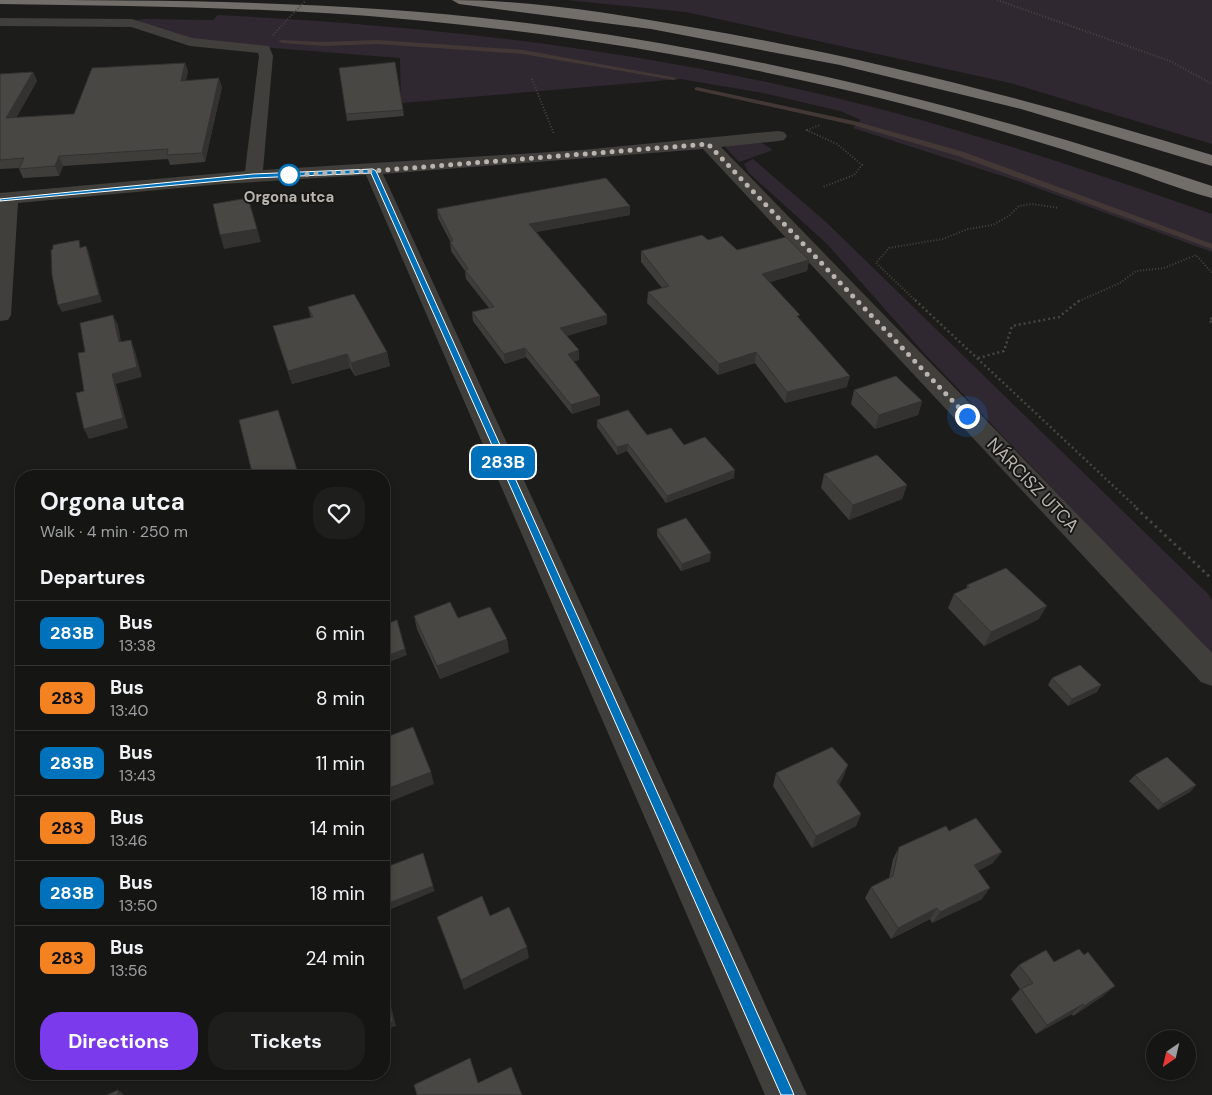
<!DOCTYPE html>
<meta charset="utf-8">
<style>
:root{--surface:#151514;--page:#1e1e1d;--text:#f1f3f6;--muted:#9d9fa0;--line:#343434;--accent:#7c3aed}
body{margin:0;font-family:"DM Sans",sans-serif;background:var(--page);color:var(--text);height:100vh;display:flex;flex-direction:column;font-size:19px;white-space:nowrap}
*{box-sizing:border-box;margin:0}
p{font-size:16px;color:var(--muted)}
.icon{flex:none;width:28px;height:28px;fill:none;stroke:currentColor;stroke-width:2;stroke-linecap:round;stroke-linejoin:round}
.map{position:relative;flex:1;overflow:hidden}
.sheet{position:absolute;left:15px;top:470px;width:375px;height:610px;display:flex;flex-direction:column;background:var(--surface);border-radius:20px;box-shadow:0 2px 8px #0003,0 0 0 1px var(--line)}
.sheet>*{flex:none}
.badge{padding:0 10px;border-radius:8px;font-size:18px;line-height:32px}
.needle{width:32px;rotate:214deg}
.controls{position:absolute;left:1146px;top:1030px;display:grid;gap:10px}
.controls a{display:grid;place-items:center;width:50px;height:50px;border-radius:50%;background:var(--surface);box-shadow:0 2px 8px #0003,0 0 0 1px var(--line);font-size:25px}
.you{position:absolute;width:25px;height:25px;margin:-12px;border:4px solid #fff;border-radius:50%;background:#1a73e8;box-shadow:0 0 0 8px #1a73e833}
.map>.badge{position:absolute;translate:-50% -50%;box-shadow:0 0 0 2px #fff}
h2{padding:0 25px;font-size:19px;line-height:45px}
.round{display:grid;place-items:center;flex:none;width:52px;height:52px;border-radius:20px;background:var(--page)}
.head{display:flex;align-items:center;justify-content:space-between;height:85px;padding:0 25px}
h1{font-size:24px;font-weight:700;line-height:38px}
.primary-button{display:flex;gap:10px;margin-top:auto;padding:10px 25px}
.primary-button a{flex:1;height:58px;border-radius:20px;background:var(--accent);color:#fff;font-size:20px;font-weight:700;line-height:58px;text-align:center}
.primary-button a+a{background:var(--page);color:var(--text)}
ul{padding:0;list-style:none}
li{display:flex;align-items:center;gap:15px;height:65px;padding:0 25px;border-top:1px solid var(--line)}
li div{flex:1}
li b{display:block;font-size:19px}
li em{font-style:normal}
li .badge{min-width:55px;font-weight:700;text-align:center}
.map>svg:first-child{display:block}
.green{fill:#302831}
.lines{fill:none;stroke-linecap:round;stroke-linejoin:round}
.stream{fill:#433835;fill-rule:evenodd}
.path-far2{stroke:#484542;stroke-width:2;stroke-dasharray:1 2;stroke-linecap:butt}
.path-far1{stroke:#484542;stroke-width:2.5;stroke-dasharray:2 3;stroke-linecap:butt}
.path{stroke:#484542;stroke-width:3;stroke-dasharray:2.5 4;stroke-linecap:butt}
.minor{fill:#413f3c;fill-rule:evenodd}
.highway{fill:#716d68;fill-rule:evenodd}
.path-bridge{stroke:#484542;stroke-width:2;stroke-dasharray:1 2;stroke-linecap:butt}
.wall{fill:#3f3d3a}
.shaded-wall{fill:#333230}
.building{fill:#494744;stroke:#333230}
.line{fill:#0072bc;stroke:#fff}
.walk{stroke:#bab4ae;stroke-width:5;stroke-dasharray:0 9}
.stop-dot{fill:#fff;stroke:#0072bc;stroke-width:2.5}
.labels{text-anchor:middle;stroke-width:4;stroke-linejoin:round;paint-order:stroke}
.far-stop-label{font-size:15px;font-weight:bold;fill:#bab4ae;stroke:#171715}
.street-label{font-size:18px;fill:#bab4ae;stroke:#171715}
</style>
<div class="map">
<svg width="1212" height="1095" viewBox="0 0 1212 1095">
<rect width="100%" height="100%" fill="#1c1c1a"/>
<path class="green" d="M 566,0 L 1212,0 L 1212,144 L 1010,83 L 686,12 Z
M 218,15 C 404,24 588,44 771,83 C 921,115 1068,163 1212,214 L 1212,252 L 1021,182 L 853,128 L 861,120 L 840,111 L 763,93 L 681,79 L 401,103 L 400,58 L 234,45 L 173,36 L 136,20 L 145,19 L 213,20 Z
M 757,140 L 773,150 L 739,162 L 725,147 L 732,141 Z
M 753,159 L 826,222 L 1208,594 L 1212,600 L 1212,656 L 924,353 L 827,244 L 749,173 L 744,164 Z"/>
<g class="lines">
<path class="stream" d="M 280,40 L 323,42 L 377,40 L 523,50 L 677,78 L 674,80 L 523,54 L 377,44 L 323,46 L 282,43 L 279,41 Z
M 697,87 L 854,121 L 964,152 L 1212,244 L 1212,249 L 958,156 L 853,125 L 695,90 L 695,88 Z"/>
<path class="path-far2" d="M 997,0 L 1170,61 L 1212,84
M 532,79 L 554,134
M 806,130 L 837,144 L 862,165 L 854,175 L 823,187
M 807,130 L 820,125
M 916,301 L 876,263 L 889,248 L 943,239 L 968,229 L 993,225 L 1010,215 L 1019,206 L 1032,204 L 1059,208
M 1079,301 L 1120,283 L 1136,271 L 1164,268 L 1196,255 L 1212,273"/>
<path class="path-far1" d="M 915,300 L 1138,509
M 1212,318 L 1209,320 L 1212,323
M 978,358 L 1004,351 L 1012,326 L 1059,317 L 1080,300"/>
<path class="path" d="M 1136,508 L 1212,579"/>
<path class="minor" d="M 0,18 L 132,19 L 192,38 L 269,46 L 273,56 L 263,170 L 582,150 L 778,131 L 784,132 L 787,136 L 784,140 L 778,141 L 721,147 L 1212,653 L 1212,686 L 1201,682 L 703,149 L 383,174 L 807,1095 L 765,1095 L 366,175 L 222,184 L 18,203 L 11,315 L 8,320 L 0,321 L 0,193 L 245,171 L 259,56 L 258,53 L 190,46 L 131,27 L 0,26 Z"/>
<path class="highway" d="M 0,0 C 188,0 370,1 557,27 C 780,58 998,115 1212,186 L 1212,198 C 1178,189 1145,175 1112,165 C 1021,136 930,109 837,88 C 694,55 549,32 403,19 C 269,7 134,6 0,4 Z
M 452,0 C 534,0 616,14 696,28 C 871,58 1042,103 1212,155 L 1212,166 L 1021,109 L 840,65 L 651,29 L 459,4 Z"/>
<path class="path-bridge" d="M 273,35 L 306,0"/>
</g>
<path class="wall" d="M 395,62 L 404,116 L 347,121 L 346,114 Z
M 185,63 L 188,71 L 186,80 L 222,87 L 205,162 L 170,165 L 168,159 L 63,166 L 59,176 L 23,178 L 19,169 L 19,168 L 0,169 L 0,74 L 33,72 L 37,81 L 16,118 L 74,114 Z
M 630,206 L 630,215 L 536,232 L 607,315 L 607,324 L 566,336 L 579,360 L 574,361 L 600,396 L 600,405 L 572,414 L 526,357 L 505,364 L 473,321 L 472,312 L 489,308 L 466,279 L 465,271 L 451,251 L 450,241 L 438,218 L 437,209 Z
M 708,240 L 737,250 L 809,260 L 807,271 L 770,282 L 799,319 L 847,387 L 785,403 L 755,363 L 718,375 L 647,303 L 648,292 L 662,288 L 641,262 L 641,251 Z
M 308,307 L 387,352 L 390,366 L 355,376 L 350,368 L 292,384 L 277,340 L 311,318 Z
M 854,390 L 922,401 L 918,415 L 875,429 L 851,404 Z
M 597,420 L 647,435 L 684,445 L 734,478 L 666,503 L 627,451 L 617,455 L 597,427 Z
M 824,474 L 907,485 L 902,499 L 849,520 L 821,488 Z
M 657,529 L 710,561 L 681,571 L 657,536 Z
M 967,585 L 1039,619 L 984,646 L 948,608 L 954,594 L 966,589 Z
M 414,616 L 458,618 L 507,639 L 509,652 L 440,679 L 417,629 Z
M 1052,678 L 1101,685 L 1097,692 L 1068,706 L 1048,685 Z
M 776,773 L 843,778 L 839,784 L 861,814 L 856,826 L 812,848 L 773,786 Z
M 1135,775 L 1196,785 L 1190,792 L 1158,810 L 1129,781 Z
M 949,831 L 993,863 L 978,871 L 982,899 L 932,923 L 930,919 L 891,939 L 865,898 L 871,887 L 889,878 L 893,859 L 899,847 Z
M 1054,962 L 1103,996 L 1073,1016 L 1072,1014 L 1036,1034 L 1011,999 L 1020,989 L 1010,975 L 1019,965 Z"/>
<path class="shaded-wall" d="M 185,63 L 188,71 L 184,89 L 181,81 Z
M 33,72 L 37,81 L 11,127 L 6,118 Z
M 219,78 L 222,87 L 205,162 L 202,153 Z
M 59,156 L 63,166 L 59,176 L 55,166 Z
M 630,206 L 630,215 L 529,233 L 529,224 Z
M 252,211 L 261,242 L 224,249 L 220,235 Z
M 86,246 L 89,253 L 102,302 L 62,312 L 58,305 Z
M 809,260 L 807,271 L 761,285 L 762,274 Z
M 113,315 L 118,325 L 123,352 L 119,342 Z
M 607,315 L 607,324 L 560,338 L 560,328 Z
M 131,340 L 135,351 L 142,377 L 116,384 L 128,428 L 89,439 L 84,429 L 112,374 Z
M 525,348 L 526,357 L 505,364 L 504,354 Z
M 579,350 L 579,360 L 569,363 L 568,354 Z
M 387,352 L 390,366 L 355,376 L 351,363 Z
M 756,352 L 755,363 L 718,375 L 719,364 Z
M 347,354 L 350,368 L 292,384 L 288,371 Z
M 850,376 L 847,387 L 785,403 L 787,392 Z
M 600,396 L 600,405 L 572,414 L 571,405 Z
M 922,401 L 918,415 L 875,429 L 879,415 Z
M 628,444 L 627,451 L 617,455 L 617,447 Z
M 735,470 L 734,478 L 666,503 L 667,496 Z
M 907,485 L 902,499 L 849,520 L 853,505 Z
M 711,553 L 710,561 L 681,571 L 682,564 Z
M 1047,606 L 1039,619 L 984,646 L 991,632 Z
M 507,639 L 509,652 L 440,679 L 437,666 Z
M 405,649 L 407,655 L 384,664 L 384,657 Z
M 1101,685 L 1097,692 L 1068,706 L 1072,699 Z
M 848,765 L 843,778 L 833,795 L 837,782 Z
M 431,772 L 434,784 L 384,804 L 384,790 Z
M 1196,785 L 1190,792 L 1158,810 L 1163,804 Z
M 861,814 L 856,826 L 812,848 L 816,836 Z
M 1002,852 L 993,863 L 966,877 L 974,865 Z
M 433,886 L 435,891 L 389,910 L 387,906 L 384,908 L 384,901 Z
M 990,888 L 982,899 L 932,923 L 940,912 Z
M 937,908 L 930,919 L 891,939 L 898,928 Z
M 527,947 L 529,958 L 464,990 L 461,980 Z
M 1115,986 L 1103,996 L 1073,1016 L 1084,1006 Z
M 386,989 L 388,994 L 396,1026 L 384,1030 Z
M 1083,1004 L 1072,1014 L 1036,1034 L 1047,1025 Z
M 384,1052 L 386,1064 L 384,1065 Z
M 349,1074 L 361,1074 L 352,1077 Z
M 118,1090 L 125,1095 L 118,1095 Z"/>
<path class="building" d="M 395,62 L 403,110 L 346,114 L 339,68 Z
M 185,63 L 181,81 L 219,78 L 202,153 L 167,155 L 168,149 L 59,156 L 55,166 L 19,169 L 24,158 L 0,160 L 0,74 L 33,72 L 6,118 L 74,114 L 92,68 Z
M 606,178 L 630,206 L 529,224 L 607,315 L 560,328 L 579,350 L 568,354 L 600,396 L 571,405 L 525,348 L 504,354 L 472,312 L 494,307 L 465,270 L 468,269 L 450,242 L 453,241 L 437,209 Z
M 248,198 L 257,229 L 220,235 L 213,204 Z
M 702,235 L 708,240 L 722,236 L 737,250 L 786,237 L 809,260 L 762,274 L 800,315 L 797,316 L 850,376 L 787,392 L 756,352 L 719,364 L 648,292 L 669,286 L 641,251 Z
M 79,240 L 80,248 L 86,246 L 99,295 L 58,305 L 52,275 L 51,250 L 53,249 L 53,245 Z
M 354,294 L 387,352 L 351,363 L 347,354 L 288,371 L 273,326 L 313,317 L 308,307 Z
M 113,315 L 119,342 L 131,340 L 137,367 L 112,374 L 123,418 L 84,429 L 76,393 L 84,391 L 78,353 L 85,352 L 80,323 Z
M 896,376 L 922,401 L 879,415 L 854,390 Z
M 278,410 L 299,476 L 253,476 L 239,420 Z
M 628,410 L 647,435 L 671,428 L 684,445 L 705,437 L 735,470 L 667,496 L 628,444 L 617,447 L 597,420 Z
M 877,455 L 907,485 L 853,505 L 824,474 Z
M 686,518 L 711,553 L 682,564 L 657,529 Z
M 1006,568 L 1047,606 L 991,632 L 954,594 L 969,587 L 967,585 Z
M 450,602 L 458,618 L 490,607 L 507,639 L 437,666 L 414,616 Z
M 397,620 L 405,649 L 384,657 L 384,625 Z
M 1080,665 L 1101,685 L 1072,699 L 1052,678 Z
M 413,727 L 431,772 L 384,790 L 384,738 Z
M 832,747 L 848,765 L 837,782 L 861,814 L 816,836 L 776,773 Z
M 1167,757 L 1196,785 L 1163,804 L 1135,775 Z
M 976,818 L 1002,852 L 974,865 L 990,888 L 940,912 L 937,908 L 898,928 L 871,887 L 893,876 L 899,847 L 946,826 L 949,831 Z
M 423,853 L 433,886 L 386,904 L 386,900 L 384,901 L 384,868 Z
M 482,896 L 490,916 L 509,907 L 527,947 L 461,980 L 437,917 Z
M 1079,949 L 1084,955 L 1088,952 L 1115,986 L 1084,1006 L 1083,1004 L 1047,1025 L 1021,989 L 1033,983 L 1019,965 L 1046,950 L 1054,962 Z
M 386,989 L 393,1021 L 384,1025 L 384,990 Z
M 470,1058 L 478,1083 L 511,1067 L 522,1095 L 417,1095 L 414,1085 Z
M 118,1090 L 118,1095 L 107,1095 Z"/>
<path class="line" d="M 373,169 L 376,171 L 792,1090 L 794,1095 L 781,1095 L 371,173 L 253,178 L 0,201 L 0,199 L 253,174 Z"/>
<g class="lines">
<path class="walk" d="M 289,175 L 373,171 L 708,144 L 967,416"/>
</g>
<circle class="stop-dot" cx="289" cy="175" r="10"/>
<g class="labels">
<g class="far-stop-label">
<text x="289" y="202">Orgona utca</text>
</g>
<g class="street-label">
<text transform="translate(1033 485) rotate(46)" y="6">NÁRCISZ UTCA</text>
</g>
</g>
</svg>
<div class="controls">
<a><svg class="needle" viewBox="-14 -14 28 28"><path d="M0-13l5 13h-10z" fill="#e53935"/><path d="M0 13l5-13h-10z" fill="#9d9fa0"/></svg></a>
</div>
<div class="you" style="left:967px;top:416px"></div>
<b class="badge" style="left:503px;top:462px;background:#0072bc;color:#fff">283B</b>
<section class="sheet">
<div class="head"><div><h1>Orgona utca</h1><p>Walk · 4 min · 250 m</p></div><a class="round"><svg class="icon" aria-label="heart" viewBox="0 0 24 24"><path d="M12 20l-8-8c-3-5 5-10 8-4 3-6 11-1 8 4z"/></svg></a></div>
<h2>Departures</h2>
<ul>
<li><span class="badge" style="background:#0072bc;color:#fff">283B</span><div><b>Bus</b><p>13:38</p></div><em>6 min</em></li>
<li><span class="badge" style="background:#f58220;color:#111">283</span><div><b>Bus</b><p>13:40</p></div><em>8 min</em></li>
<li><span class="badge" style="background:#0072bc;color:#fff">283B</span><div><b>Bus</b><p>13:43</p></div><em>11 min</em></li>
<li><span class="badge" style="background:#f58220;color:#111">283</span><div><b>Bus</b><p>13:46</p></div><em>14 min</em></li>
<li><span class="badge" style="background:#0072bc;color:#fff">283B</span><div><b>Bus</b><p>13:50</p></div><em>18 min</em></li>
<li><span class="badge" style="background:#f58220;color:#111">283</span><div><b>Bus</b><p>13:56</p></div><em>24 min</em></li>
</ul>
<div class="primary-button"><a>Directions</a><a>Tickets</a></div>
</section>
</div>
